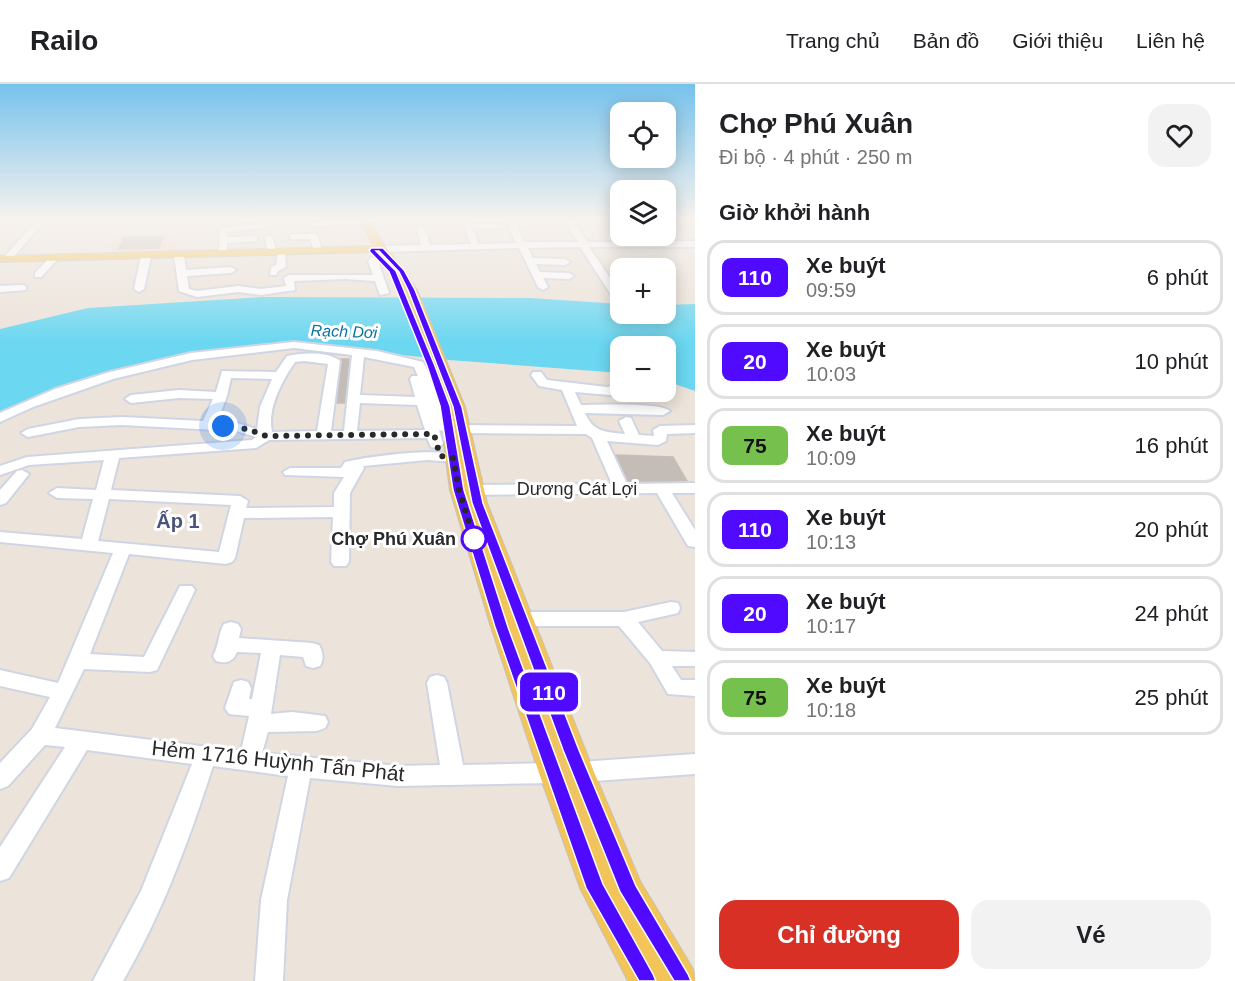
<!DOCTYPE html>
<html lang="vi">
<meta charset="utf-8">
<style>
:root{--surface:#fff;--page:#f2f2f2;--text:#202124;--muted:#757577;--line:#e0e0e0;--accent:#d93025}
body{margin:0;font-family:Arial,sans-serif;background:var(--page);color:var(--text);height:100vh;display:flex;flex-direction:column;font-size:22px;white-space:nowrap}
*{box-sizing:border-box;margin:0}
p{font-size:20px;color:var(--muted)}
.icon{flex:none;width:33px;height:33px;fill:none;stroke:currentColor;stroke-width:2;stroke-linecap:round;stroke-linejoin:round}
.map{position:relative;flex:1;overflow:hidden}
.drawer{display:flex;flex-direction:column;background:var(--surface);width:540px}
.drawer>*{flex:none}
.badge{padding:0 12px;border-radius:9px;font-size:21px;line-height:39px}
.fabs{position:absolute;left:610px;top:18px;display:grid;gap:12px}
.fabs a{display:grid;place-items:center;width:66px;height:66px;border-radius:12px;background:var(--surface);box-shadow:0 3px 15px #0003;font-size:30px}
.you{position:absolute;width:30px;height:30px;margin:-15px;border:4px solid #fff;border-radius:50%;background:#1a73e8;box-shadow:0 0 0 9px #1a73e833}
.map>.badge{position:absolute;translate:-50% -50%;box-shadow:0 0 0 3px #fff}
h2{padding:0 24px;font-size:22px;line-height:54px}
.round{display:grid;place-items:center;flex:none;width:63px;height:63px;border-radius:18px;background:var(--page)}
.summary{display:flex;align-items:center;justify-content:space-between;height:102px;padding:0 24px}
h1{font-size:28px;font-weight:800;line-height:45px}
.cta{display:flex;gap:12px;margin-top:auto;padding:12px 24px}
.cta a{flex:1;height:69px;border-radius:18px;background:var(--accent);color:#fff;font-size:24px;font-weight:800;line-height:69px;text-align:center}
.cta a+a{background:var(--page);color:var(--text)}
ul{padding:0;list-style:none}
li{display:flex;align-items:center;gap:18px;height:75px;margin:0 12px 9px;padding:0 12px;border:3px solid var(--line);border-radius:18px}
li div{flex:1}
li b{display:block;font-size:22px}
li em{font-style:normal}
li .badge{min-width:66px;font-weight:700;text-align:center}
header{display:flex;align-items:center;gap:36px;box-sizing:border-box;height:84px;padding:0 30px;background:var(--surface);border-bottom:2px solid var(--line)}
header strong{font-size:28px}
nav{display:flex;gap:33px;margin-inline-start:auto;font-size:21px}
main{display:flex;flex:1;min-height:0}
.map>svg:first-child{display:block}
.education{fill:#eedfc9}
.water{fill:#6bd7f1}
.building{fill:#c4bdb7;stroke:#c7bfb4;stroke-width:1.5}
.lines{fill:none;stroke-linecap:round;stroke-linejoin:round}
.minor-casing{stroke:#d0d5e3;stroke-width:4}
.major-casing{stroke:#c3c3c3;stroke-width:2}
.minor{fill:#fff;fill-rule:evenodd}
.major{fill:#f3c458;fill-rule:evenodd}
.line{fill:#4f0aff;stroke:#fff;stroke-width:1.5}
.walk{stroke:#292929;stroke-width:6;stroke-dasharray:0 10.8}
.stop-dot{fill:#fff;stroke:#4f0aff;stroke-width:3}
.labels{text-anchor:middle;stroke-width:6;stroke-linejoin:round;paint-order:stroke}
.far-water-label{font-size:16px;font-style:italic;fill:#0b749c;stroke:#fff}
.street-label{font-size:18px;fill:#292929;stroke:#fff}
.stop-label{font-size:18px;font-weight:bold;fill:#292929;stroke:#fff;text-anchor:end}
.neighbourhood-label{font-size:20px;font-weight:bold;fill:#49557a;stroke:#fff}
.near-street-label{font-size:21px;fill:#292929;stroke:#fff}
</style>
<header>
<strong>Railo</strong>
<nav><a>Trang chủ</a><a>Bản đồ</a><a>Giới thiệu</a><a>Liên hệ</a></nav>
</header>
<main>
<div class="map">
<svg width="695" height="897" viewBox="0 0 695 897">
<rect width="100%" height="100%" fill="#ece3da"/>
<path class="education" d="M 174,151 L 176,168 L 109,168 L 113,152 Z"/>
<path class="water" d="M 262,213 L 530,214 L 621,220 L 621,230 L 666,230 L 666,221 L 695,220 L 695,307 L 666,297 L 666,262 L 621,262 L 621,289 L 449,276 L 299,260 L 170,274 L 78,298 L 0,332 L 0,245 L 88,224 Z"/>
<path class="building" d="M 124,153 L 163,153 L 159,164 L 118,165 Z
M 341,275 L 349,275 L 345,319 L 337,319 Z
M 616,371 L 673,373 L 687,397 L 628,398 Z"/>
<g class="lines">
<g class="minor-casing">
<path id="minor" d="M 40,133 L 48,133 L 10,177 L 4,177 L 4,173 Z
M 259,133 L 267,133 L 267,143 L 227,148 L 227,153 L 254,152 L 257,153 L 257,157 L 227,159 L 227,170 L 219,172 L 220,144 L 260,139 Z
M 460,133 L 468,133 L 471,140 L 503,140 L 504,142 L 500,144 L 473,145 L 479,160 L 516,159 L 504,133 L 512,133 L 525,158 L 579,158 L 571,148 L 566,133 L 574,133 L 579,147 L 588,158 L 695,157 L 695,163 L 589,163 L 621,210 L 616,213 L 612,212 L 580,163 L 528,164 L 533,174 L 565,175 L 570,178 L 565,181 L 536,180 L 540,188 L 569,189 L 574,192 L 569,195 L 543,194 L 548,203 L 543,206 L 538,203 L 519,164 L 381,168 L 377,165 L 381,162 L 421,161 L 417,145 L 421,142 L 425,145 L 430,161 L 471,160 Z
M 534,133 L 542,133 L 547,139 L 540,141 Z
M 666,133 L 675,133 L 682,140 L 675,142 Z
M 357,136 L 361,138 L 360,140 L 315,142 L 311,140 L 315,138 Z
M 293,150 L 317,150 L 322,167 L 315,169 L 310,155 L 290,155 L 290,151 Z
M 269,151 L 273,154 L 276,168 L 272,171 L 268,168 L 265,154 Z
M 278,166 L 285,168 L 286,183 L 278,187 L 276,191 L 270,191 L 271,183 L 276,181 Z
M 179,168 L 184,171 L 186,186 L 231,183 L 236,186 L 231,189 L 187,192 L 189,205 L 197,207 L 238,202 L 261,205 L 286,202 L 284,194 L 289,191 L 373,191 L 368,177 L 376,169 L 381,172 L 378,177 L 389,209 L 380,211 L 375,197 L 345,195 L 294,197 L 295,206 L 261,211 L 238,208 L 197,213 L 179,207 L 174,171 Z
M 146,169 L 151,172 L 144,205 L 139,208 L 134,205 L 141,172 Z
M 51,172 L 59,174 L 41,193 L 35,193 L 35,189 Z
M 22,201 L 26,202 L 26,206 L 0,208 L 0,202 Z
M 294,258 L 377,267 L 423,278 L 439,309 L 449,340 L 455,343 L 461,341 L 577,342 L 562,306 L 539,302 L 531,291 L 533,288 L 541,288 L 547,296 L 607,303 L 621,300 L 622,308 L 610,311 L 575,308 L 581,321 C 597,321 660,318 670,327 L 663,331 L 585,329 C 593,348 605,348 625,350 L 619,337 L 626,333 L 631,334 L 639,351 L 654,352 L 653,346 L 660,342 L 695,341 L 695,349 L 667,350 L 666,357 L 658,361 L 607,357 L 627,400 L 695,399 L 695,409 L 672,409 L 695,446 L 695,463 L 688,462 L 657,409 L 462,411 L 454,406 L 462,401 L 612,400 L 592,354 L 586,350 L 461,349 L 455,346 L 449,348 L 439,346 L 443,360 L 436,364 L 431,363 L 427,354 L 269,356 L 256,364 L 119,374 L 111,406 L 240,412 L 248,417 L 246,424 L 334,423 L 334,409 L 344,393 L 285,391 L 283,388 L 290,384 L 341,384 L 345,378 C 364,373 449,361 461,374 L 454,378 L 427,376 L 363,382 L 364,384 L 350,409 L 349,478 L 346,482 L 334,482 L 331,478 L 333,433 L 244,434 L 235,474 L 232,478 L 226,480 L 129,470 L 90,570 L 144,573 L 180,502 L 192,502 L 195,506 L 157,586 L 150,588 L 84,585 L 55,644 L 241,667 L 249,632 L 229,630 L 225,624 L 234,598 L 241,596 L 248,598 L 251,604 L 249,615 L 252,615 L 261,569 L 237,568 C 233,578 226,580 216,577 L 213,572 C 219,562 218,550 224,540 L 231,538 L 238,540 L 241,545 L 239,554 L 312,559 L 319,561 C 323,568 324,575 320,582 L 313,584 L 306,582 L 303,573 L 280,571 L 271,630 L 292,628 L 325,632 L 328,638 L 325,644 L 317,647 L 268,648 L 262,669 L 398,682 L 440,681 L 427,599 L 430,593 L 437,591 L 444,593 L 447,599 L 463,681 L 553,679 L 561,682 L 564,689 L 561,696 L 553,699 L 398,702 L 310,694 L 287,816 L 283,897 L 255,897 L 261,816 L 288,692 L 213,682 C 189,756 162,830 123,897 L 93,897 L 141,807 L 192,680 L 87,666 L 9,794 L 0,797 L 0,763 L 65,663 L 45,661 L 8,702 L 0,705 L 0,679 L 32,645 L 50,613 L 0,602 L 0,586 L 58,599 L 113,469 L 0,458 L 0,448 L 82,455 L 93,415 L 57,414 L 49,409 L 57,404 L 96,406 L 104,376 L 29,381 L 0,391 L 0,382 L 27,373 L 252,356 L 256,353 L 236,347 L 122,341 L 79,343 L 28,353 L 21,349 L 28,345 L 79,335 L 122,333 L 203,337 L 213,315 L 179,314 L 131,319 L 125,315 L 131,311 L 179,306 L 216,308 L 222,287 L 276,288 L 287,272 C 301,269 328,267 340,277 L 331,347 L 344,347 L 352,271 L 294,264 L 192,276 L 113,295 L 33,323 L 0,338 L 0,329 L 55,305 L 110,288 L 191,269 ZM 364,273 L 414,283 L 418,292 L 412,292 L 410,295 L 415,313 L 360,311 ZM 304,277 L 328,280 L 317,347 L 272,348 C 267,324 282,297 295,278 ZM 231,294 L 272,295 L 260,323 L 257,345 L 237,339 L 217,338 L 227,312 ZM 360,319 L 417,321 L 425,346 L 357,347 ZM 109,415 L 231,421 L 219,468 L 98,457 Z
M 22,386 L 29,390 L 6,419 L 0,421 L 0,406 L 17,387 Z
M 671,518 L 678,519 L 680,524 L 678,529 L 638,538 L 662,567 L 695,568 L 695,582 L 672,582 L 681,596 L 695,596 L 695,612 L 668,610 L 650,579 L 619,542 L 521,542 L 514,540 L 512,535 L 514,530 L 521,528 L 624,528 Z
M 695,670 L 695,690 L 580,698 L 572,695 L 569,688 L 572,681 L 580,678 Z"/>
</g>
<g class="major-casing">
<path id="major" d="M 358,133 L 368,133 L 378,152 L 417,206 L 465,323 L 487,419 L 594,688 L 640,797 L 693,885 L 695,897 L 628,897 L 580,804 L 539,689 L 491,543 L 450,406 L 444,360 L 446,356 L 456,356 L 449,323 L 405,206 L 379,168 L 0,178 L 0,172 L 374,162 ZM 508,527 L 566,688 L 612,805 L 567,689 Z"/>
</g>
<use href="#minor" class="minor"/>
<use href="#major" class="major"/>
</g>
<linearGradient id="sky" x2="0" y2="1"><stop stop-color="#76c2ec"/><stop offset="0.52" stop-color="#f6f2ee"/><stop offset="1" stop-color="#f6f2ee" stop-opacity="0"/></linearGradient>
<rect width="695" height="258" fill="url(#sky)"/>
<path class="line" d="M 371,164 L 383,164 L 404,186 L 415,206 L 462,323 L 483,419 L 579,666 L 636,802 L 688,890 L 691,897 L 674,897 L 620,808 L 563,666 L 472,419 L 453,323 L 408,206 L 399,188 L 379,167 L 376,167 L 396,187 L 435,282 L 450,322 L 464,406 L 508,543 L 603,800 L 653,890 L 656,897 L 639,897 L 586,804 L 495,543 L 453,406 L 440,322 L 427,282 L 389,188 L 369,167 Z"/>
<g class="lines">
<path class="walk" d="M 223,342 L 247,345 L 266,352 L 434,350 L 440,372 L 453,374 L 459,406 L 474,455"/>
</g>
<circle class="stop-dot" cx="474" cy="455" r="12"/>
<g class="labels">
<g class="far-water-label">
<text transform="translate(344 247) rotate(2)" y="6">Rạch Dơi</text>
</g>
<g class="street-label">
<text x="577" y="411">Dương Cát Lợi</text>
</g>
<g class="stop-label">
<text x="456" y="461">Chợ Phú Xuân</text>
</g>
<g class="neighbourhood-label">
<text x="178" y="444">Ấp 1</text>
</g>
<g class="near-street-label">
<text transform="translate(278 677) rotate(6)" y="7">Hẻm 1716 Huỳnh Tấn Phát</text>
</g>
</g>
</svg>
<div class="fabs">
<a><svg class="icon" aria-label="locate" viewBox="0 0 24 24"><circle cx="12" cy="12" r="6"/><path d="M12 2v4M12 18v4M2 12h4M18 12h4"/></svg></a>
<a><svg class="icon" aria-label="layers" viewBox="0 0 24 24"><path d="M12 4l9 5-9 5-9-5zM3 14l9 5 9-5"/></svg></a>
<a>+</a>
<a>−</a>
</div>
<div class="you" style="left:223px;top:342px"></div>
<b class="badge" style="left:549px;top:608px;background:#4f0aff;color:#fff">110</b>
</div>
<section class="drawer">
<div class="summary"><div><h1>Chợ Phú Xuân</h1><p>Đi bộ · 4 phút · 250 m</p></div><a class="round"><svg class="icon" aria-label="heart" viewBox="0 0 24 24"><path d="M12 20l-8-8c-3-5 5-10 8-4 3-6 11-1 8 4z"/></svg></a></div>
<h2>Giờ khởi hành</h2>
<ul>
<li><span class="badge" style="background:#4f0aff;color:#fff">110</span><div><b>Xe buýt</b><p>09:59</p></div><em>6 phút</em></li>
<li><span class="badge" style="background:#4f0aff;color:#fff">20</span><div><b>Xe buýt</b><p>10:03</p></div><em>10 phút</em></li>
<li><span class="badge" style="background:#76c04d;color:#111">75</span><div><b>Xe buýt</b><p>10:09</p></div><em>16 phút</em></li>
<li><span class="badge" style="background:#4f0aff;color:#fff">110</span><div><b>Xe buýt</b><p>10:13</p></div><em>20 phút</em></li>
<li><span class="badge" style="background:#4f0aff;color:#fff">20</span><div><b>Xe buýt</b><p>10:17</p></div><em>24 phút</em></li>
<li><span class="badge" style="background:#76c04d;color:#111">75</span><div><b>Xe buýt</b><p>10:18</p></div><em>25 phút</em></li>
</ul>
<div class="cta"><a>Chỉ đường</a><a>Vé</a></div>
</section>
</main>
